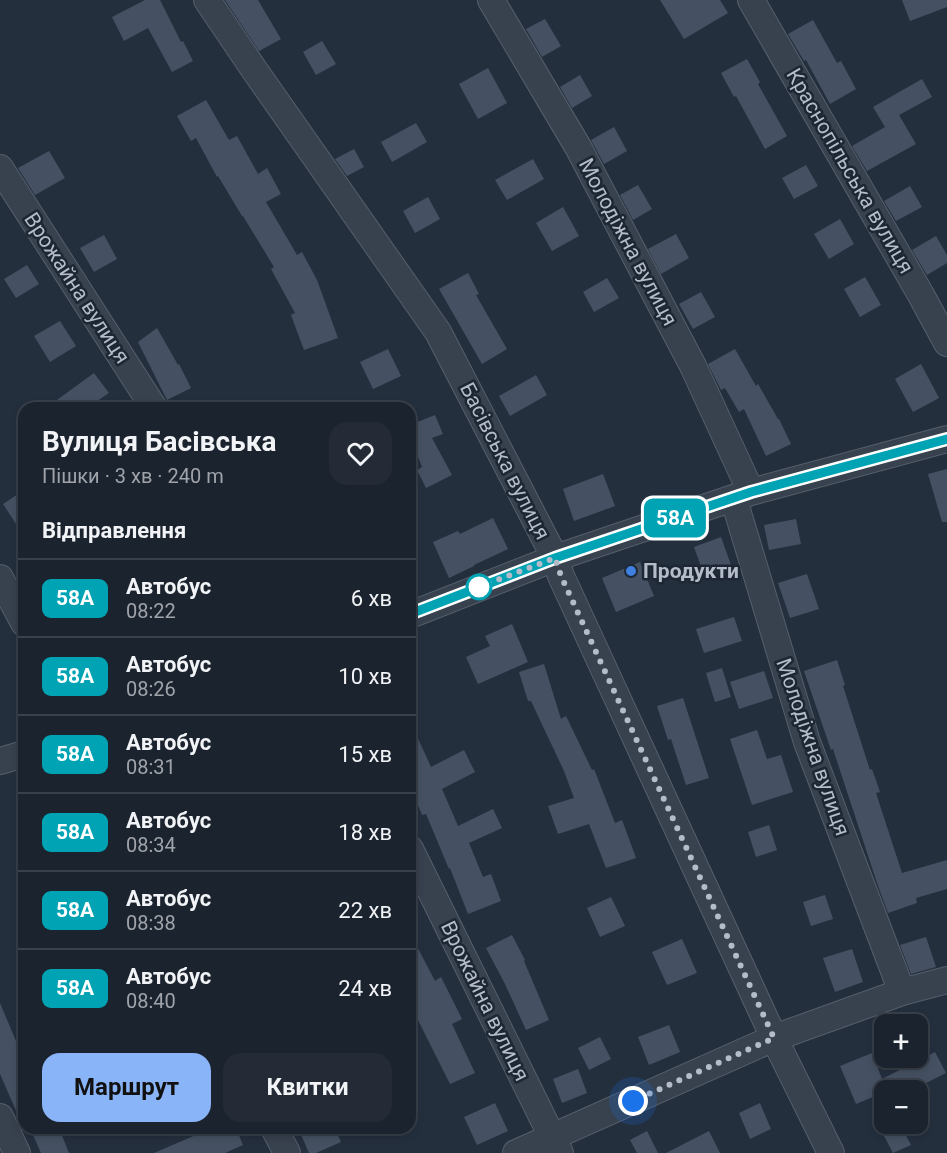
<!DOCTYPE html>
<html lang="uk">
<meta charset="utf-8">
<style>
:root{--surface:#1b232e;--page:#242b36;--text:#f1f3f6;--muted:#a0a4aa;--line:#39404a;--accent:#8ab4f8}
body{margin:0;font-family:Roboto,sans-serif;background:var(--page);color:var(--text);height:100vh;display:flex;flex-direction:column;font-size:22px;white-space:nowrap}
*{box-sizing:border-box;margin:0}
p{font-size:20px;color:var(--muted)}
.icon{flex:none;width:33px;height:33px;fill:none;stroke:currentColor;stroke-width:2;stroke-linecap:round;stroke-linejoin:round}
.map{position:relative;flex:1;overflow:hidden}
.sheet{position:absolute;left:18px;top:402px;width:398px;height:732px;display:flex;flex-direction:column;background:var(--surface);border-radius:18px;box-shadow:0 3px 9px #0003,0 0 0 2px var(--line)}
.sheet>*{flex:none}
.badge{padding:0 12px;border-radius:9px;font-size:21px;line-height:39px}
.buttons{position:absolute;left:874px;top:1014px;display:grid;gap:12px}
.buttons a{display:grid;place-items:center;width:54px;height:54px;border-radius:12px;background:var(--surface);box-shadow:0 3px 9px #0003,0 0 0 2px var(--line);font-size:30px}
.you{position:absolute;width:30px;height:30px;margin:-15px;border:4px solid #fff;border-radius:50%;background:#1a73e8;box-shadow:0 0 0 9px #1a73e833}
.map>.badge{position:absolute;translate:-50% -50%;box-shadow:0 0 0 3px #fff}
h2{padding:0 24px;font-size:22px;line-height:54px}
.round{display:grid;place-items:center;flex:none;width:63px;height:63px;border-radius:18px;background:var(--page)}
.overview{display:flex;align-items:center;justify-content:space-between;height:102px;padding:0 24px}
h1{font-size:28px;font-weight:700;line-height:45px}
.primary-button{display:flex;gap:12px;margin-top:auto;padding:12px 24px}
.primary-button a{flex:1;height:69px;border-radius:18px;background:var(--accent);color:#111;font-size:24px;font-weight:700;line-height:69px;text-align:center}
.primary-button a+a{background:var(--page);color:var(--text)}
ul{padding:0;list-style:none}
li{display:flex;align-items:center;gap:18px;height:78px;padding:0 24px;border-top:2px solid var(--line)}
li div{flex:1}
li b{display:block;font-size:22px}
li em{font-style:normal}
li .badge{min-width:66px;font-weight:700;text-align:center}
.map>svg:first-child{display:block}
.building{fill:#455162}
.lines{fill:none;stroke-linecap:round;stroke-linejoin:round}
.minor-casing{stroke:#565f6c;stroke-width:28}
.minor{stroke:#38414e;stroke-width:26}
.line-casing{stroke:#fff;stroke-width:14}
.line{stroke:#00a3b4;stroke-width:9}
.walk{stroke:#b4bcc9;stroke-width:6;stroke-dasharray:0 10.8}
.shop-dot{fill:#3f7fe0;stroke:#1d2633;stroke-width:2}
.stop-dot{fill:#fff;stroke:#00a3b4;stroke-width:3}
.labels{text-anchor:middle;stroke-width:5;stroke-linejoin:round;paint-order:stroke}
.street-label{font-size:21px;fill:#b4bcc9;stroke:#1d2633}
.poi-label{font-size:21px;font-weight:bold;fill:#b4bcc9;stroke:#1d2633;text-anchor:start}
</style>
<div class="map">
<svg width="947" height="1153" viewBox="0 0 947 1153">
<rect width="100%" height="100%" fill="#242f3e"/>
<path class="building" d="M 145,0 L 160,0 L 181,42 L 183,41 L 193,61 L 172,72 L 148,28 L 124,41 L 112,17 Z
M 225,0 L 258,0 L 281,39 L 259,51 Z
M 660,0 L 720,0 L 728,13 L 684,39 Z
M 902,0 L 947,0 L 947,7 L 910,21 Z
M 545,19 L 561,46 L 542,57 L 526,29 Z
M 813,20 L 837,63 L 841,61 L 856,89 L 830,104 L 806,60 L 804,61 L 788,34 Z
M 322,41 L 336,64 L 316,75 L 303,52 Z
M 747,59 L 760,82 L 758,84 L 787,136 L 765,149 L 736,96 L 734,97 L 721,73 Z
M 488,68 L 507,103 L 478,119 L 459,84 Z
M 580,75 L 592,96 L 572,108 L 560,87 Z
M 922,79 L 932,97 L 899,115 L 916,144 L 867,171 L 852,146 L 885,127 L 873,107 Z
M 206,100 L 229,140 L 237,136 L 258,174 L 267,168 L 281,194 L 266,202 L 297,255 L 302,252 L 317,280 L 338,338 L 304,350 L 291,315 L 295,313 L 271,269 L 274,267 L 243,216 L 242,216 L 218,176 L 217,177 L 196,138 L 191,141 L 177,116 Z
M 416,123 L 427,142 L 392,162 L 381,142 Z
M 614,127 L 627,151 L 604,164 L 591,140 Z
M 354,149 L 364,167 L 347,176 L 335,159 Z
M 49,151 L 65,178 L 35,195 L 18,168 Z
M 533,159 L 544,179 L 507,200 L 495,180 Z
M 806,165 L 818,186 L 794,199 L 782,178 Z
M 638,185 L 652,209 L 633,220 L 620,195 Z
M 910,186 L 922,207 L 896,221 L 884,201 Z
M 428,197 L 440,219 L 415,233 L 403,211 Z
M 563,207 L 579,236 L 552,251 L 536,223 Z
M 840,219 L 854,244 L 829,259 L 814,234 Z
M 676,234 L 689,258 L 661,274 L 648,249 Z
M 104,235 L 117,259 L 94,272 L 80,248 Z
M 936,236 L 947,255 L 947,263 L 927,275 L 912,250 Z
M 27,265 L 39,284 L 16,298 L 4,279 Z
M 468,273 L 479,294 L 476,295 L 507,349 L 482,364 L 439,289 Z
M 865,277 L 881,305 L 860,317 L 844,289 Z
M 607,278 L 619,298 L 594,312 L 583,292 Z
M 701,292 L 715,317 L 693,329 L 679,304 Z
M 60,321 L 76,346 L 50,362 L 34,336 Z
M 157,328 L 178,365 L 179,364 L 191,388 L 167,400 L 138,342 Z
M 388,349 L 401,376 L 373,389 L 360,362 Z
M 735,349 L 756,386 L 758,384 L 778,419 L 779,419 L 791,444 L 766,456 L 744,409 L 739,412 L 725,388 L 721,390 L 708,364 Z
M 921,364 L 939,398 L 913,412 L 895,379 Z
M 94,373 L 109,393 L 87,408 L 46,408 Z
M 536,375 L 547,395 L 510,416 L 499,396 Z
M 435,415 L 443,434 L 432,438 L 452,475 L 426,488 L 417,470 L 422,467 L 410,437 L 410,425 Z
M 947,469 L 947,522 L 942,522 L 928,474 Z
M 603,474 L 615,506 L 574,521 L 563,489 Z
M 24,490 L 24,536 L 3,504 Z
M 493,518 L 508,549 L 474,565 L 474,566 L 449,578 L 433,542 L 458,531 L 460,534 Z
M 796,519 L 801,544 L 769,550 L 764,525 Z
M 721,537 L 731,565 L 704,575 L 694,547 Z
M 640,562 L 654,596 L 616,612 L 602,578 Z
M 807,574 L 819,609 L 790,618 L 778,583 Z
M 734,617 L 742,641 L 704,653 L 696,629 Z
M 512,624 L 528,662 L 478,684 L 466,657 L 490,646 L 485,636 Z
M 837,660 L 845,685 L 843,686 L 870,770 L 872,769 L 880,792 L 876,793 L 902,873 L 947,860 L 947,889 L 916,898 L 917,903 L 888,913 L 878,886 L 833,749 L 831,750 L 804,671 Z
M 544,664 L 561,719 L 566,716 L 592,770 L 594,769 L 615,823 L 622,820 L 636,858 L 606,868 L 589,824 L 558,834 L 548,806 L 574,798 L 564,771 L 531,701 L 528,701 L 519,672 Z
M 722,668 L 731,697 L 715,702 L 706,673 Z
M 764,671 L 773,698 L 739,709 L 730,682 Z
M 683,698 L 709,778 L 686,785 L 671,739 L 668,740 L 657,706 Z
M 410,721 L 431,767 L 464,750 L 475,772 L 442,789 L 458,826 L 493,809 L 502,828 L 469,843 L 483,877 L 491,874 L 501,901 L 468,914 L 450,868 L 449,869 L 426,814 L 422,815 L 410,786 Z
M 757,730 L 767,759 L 781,755 L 793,792 L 752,805 L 730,739 Z
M 769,825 L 777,850 L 756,857 L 748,832 Z
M 825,895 L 833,919 L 811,926 L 803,902 Z
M 611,897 L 625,926 L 600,937 L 587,908 Z
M 410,933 L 435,981 L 441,977 L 462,1019 L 452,1024 L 475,1073 L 450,1084 L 410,1004 Z
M 512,935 L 525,960 L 524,961 L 549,1020 L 526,1030 L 505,984 L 486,948 Z
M 926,937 L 936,967 L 911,974 L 900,945 Z
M 682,939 L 697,973 L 667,985 L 652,952 Z
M 852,949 L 863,982 L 835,992 L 823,958 Z
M 0,1003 L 24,1060 L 24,1129 L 0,1074 Z
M 669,1025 L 680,1052 L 649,1065 L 638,1037 Z
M 600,1037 L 611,1059 L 589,1070 L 578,1048 Z
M 935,1052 L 946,1073 L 912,1090 L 885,1090 L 885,1092 L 856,1104 L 840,1066 L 872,1053 L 882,1079 Z
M 578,1069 L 587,1093 L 562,1103 L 553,1079 Z
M 495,1103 L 508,1131 L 477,1145 L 464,1117 Z
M 760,1103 L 771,1129 L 750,1139 L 739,1113 Z
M 900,1124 L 911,1145 L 893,1153 L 882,1132 Z
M 49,1128 L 59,1128 L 69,1153 L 41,1153 L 33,1135 Z
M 212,1128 L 236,1128 L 243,1145 L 225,1153 L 154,1153 Z
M 298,1128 L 335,1128 L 341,1142 L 316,1153 L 309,1153 Z
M 647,1131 L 658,1153 L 637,1153 L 630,1140 Z
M 709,1131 L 720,1153 L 666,1153 Z"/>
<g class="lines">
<g class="minor-casing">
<path id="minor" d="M 207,0 L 253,68 L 438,332 L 555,558 L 561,576 L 774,1038 L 831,1153
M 491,0 L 578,147 L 693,366 L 751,492
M 751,0 L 921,295 L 947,343
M 0,168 L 154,408
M 735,498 L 738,513 L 807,742 L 902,992
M 0,578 L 24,623
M 410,615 L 555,558 L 751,492 L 947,439
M 0,761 L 24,754
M 410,849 L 560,1153
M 0,1117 L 17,1153
M 274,1128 L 287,1153
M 516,1153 L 774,1038 L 902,992 L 947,980"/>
</g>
<use href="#minor" class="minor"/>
</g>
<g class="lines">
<g class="line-casing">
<path id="line" d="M 410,614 L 555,558 L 751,492 L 947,439"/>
</g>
<use href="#line" class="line"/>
<path class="walk" d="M 479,587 L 555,558 L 561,576 L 774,1038 L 633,1101"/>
</g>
<circle class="shop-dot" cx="631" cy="571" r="6"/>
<circle class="stop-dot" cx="479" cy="587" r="12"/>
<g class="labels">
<g class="street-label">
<text transform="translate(850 171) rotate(60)" y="7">Краснопільська вулиця</text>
<text transform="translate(628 242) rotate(62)" y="7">Молодіжна вулиця</text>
<text transform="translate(77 288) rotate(57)" y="7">Врожайна вулиця</text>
<text transform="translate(505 461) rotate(63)" y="7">Басівська вулиця</text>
<text transform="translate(813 747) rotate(71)" y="7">Молодіжна вулиця</text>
<text transform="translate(485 1001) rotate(64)" y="7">Врожайна вулиця</text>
</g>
<g class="poi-label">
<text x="643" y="578">Продукти</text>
</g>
</g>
</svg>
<div class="buttons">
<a>+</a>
<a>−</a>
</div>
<div class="you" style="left:633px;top:1101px"></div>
<b class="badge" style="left:675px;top:518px;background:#00a3b4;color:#fff">58А</b>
<section class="sheet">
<div class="overview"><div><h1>Вулиця Басівська</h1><p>Пішки · 3 хв · 240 m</p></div><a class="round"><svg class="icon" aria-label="heart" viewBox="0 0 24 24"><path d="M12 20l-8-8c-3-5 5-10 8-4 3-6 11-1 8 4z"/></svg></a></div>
<h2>Відправлення</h2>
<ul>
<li><span class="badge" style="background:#00a3b4;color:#fff">58А</span><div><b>Автобус</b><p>08:22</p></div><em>6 хв</em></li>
<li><span class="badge" style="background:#00a3b4;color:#fff">58А</span><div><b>Автобус</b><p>08:26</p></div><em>10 хв</em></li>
<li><span class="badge" style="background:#00a3b4;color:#fff">58А</span><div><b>Автобус</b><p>08:31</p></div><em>15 хв</em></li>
<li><span class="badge" style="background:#00a3b4;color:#fff">58А</span><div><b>Автобус</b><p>08:34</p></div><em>18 хв</em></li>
<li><span class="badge" style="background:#00a3b4;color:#fff">58А</span><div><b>Автобус</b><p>08:38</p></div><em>22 хв</em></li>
<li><span class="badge" style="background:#00a3b4;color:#fff">58А</span><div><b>Автобус</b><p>08:40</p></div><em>24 хв</em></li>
</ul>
<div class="primary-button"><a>Маршрут</a><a>Квитки</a></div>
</section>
</div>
